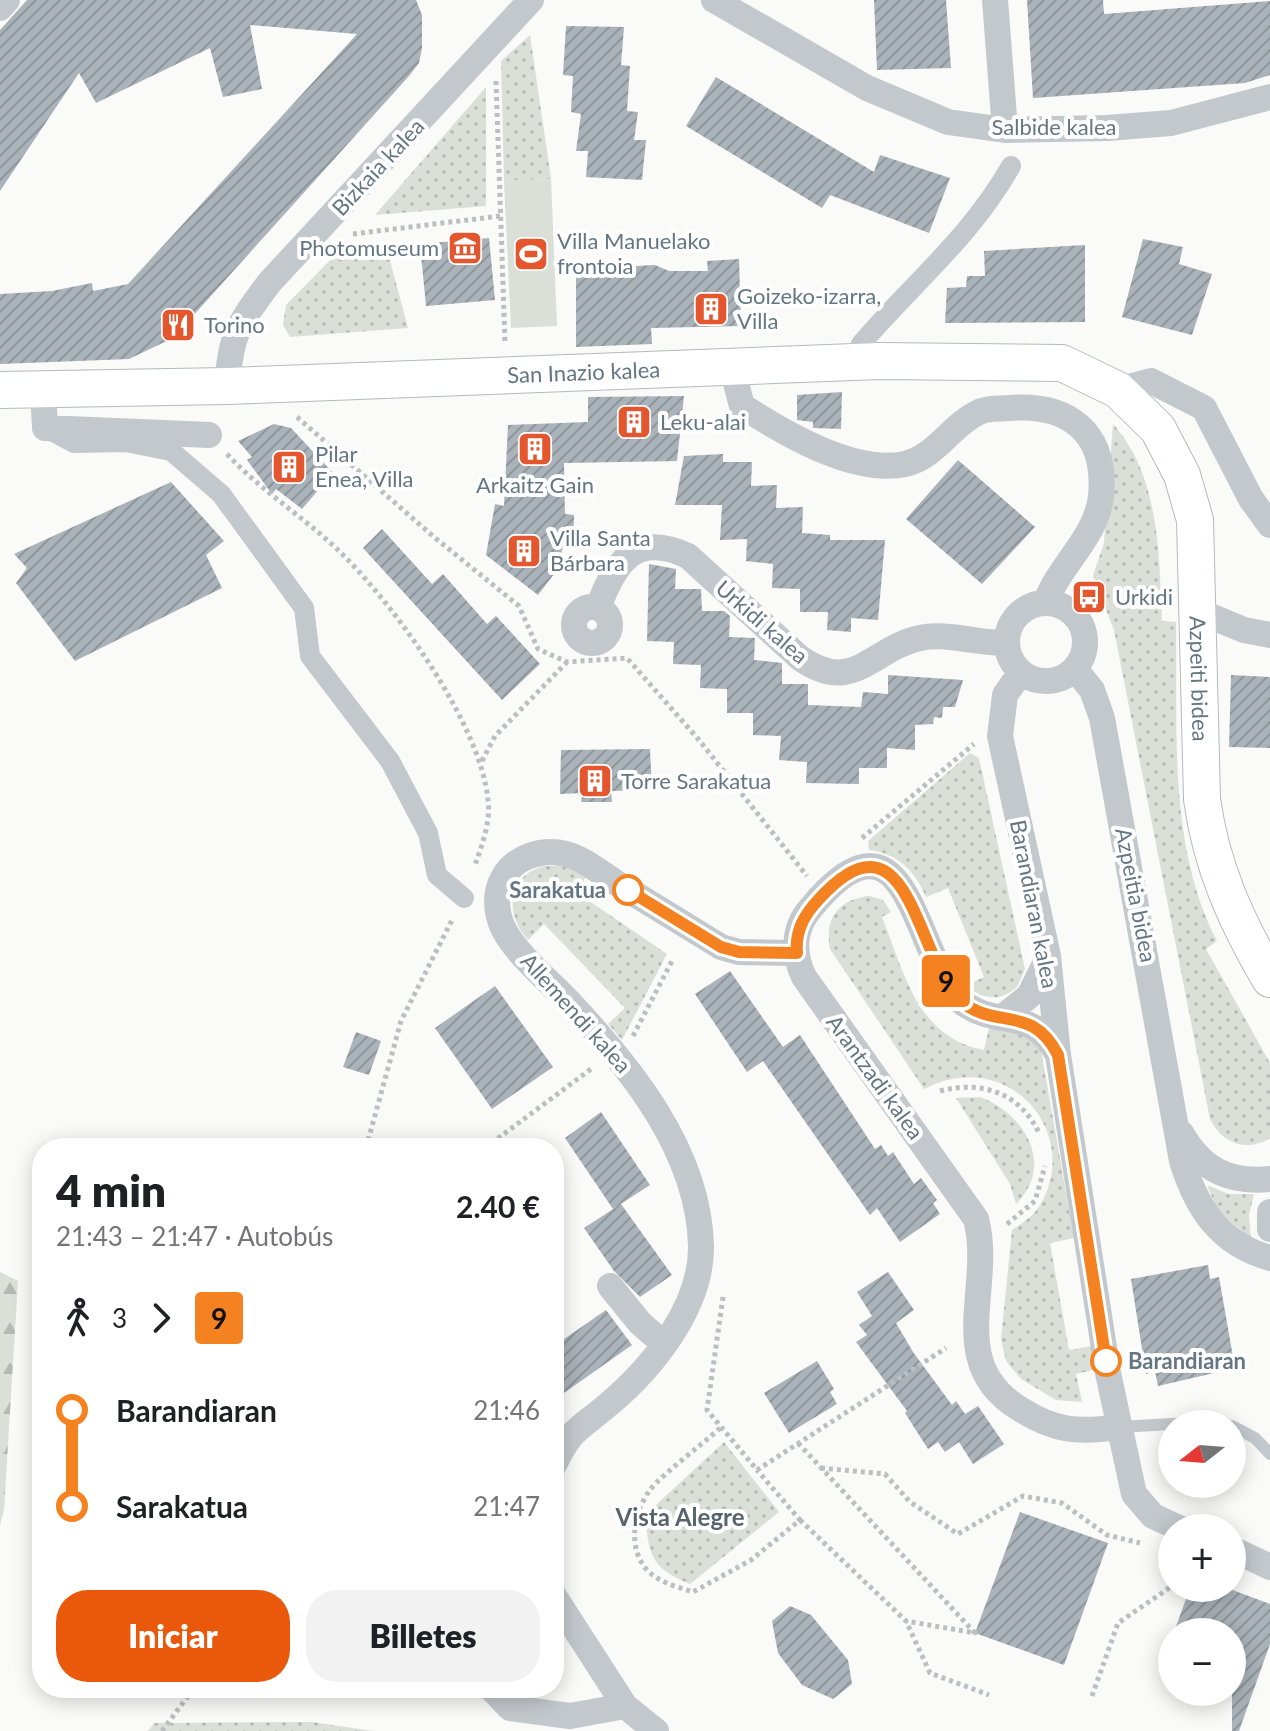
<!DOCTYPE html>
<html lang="es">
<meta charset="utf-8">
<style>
:root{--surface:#fff;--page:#f2f2f2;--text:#202124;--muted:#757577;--accent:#ea580c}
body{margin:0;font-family:Lato,sans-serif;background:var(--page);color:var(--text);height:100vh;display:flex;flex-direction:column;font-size:30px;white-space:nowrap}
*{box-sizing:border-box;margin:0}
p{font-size:26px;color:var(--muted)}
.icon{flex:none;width:44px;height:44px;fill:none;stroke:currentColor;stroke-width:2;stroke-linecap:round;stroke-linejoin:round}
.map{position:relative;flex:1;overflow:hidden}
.panel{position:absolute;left:32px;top:1138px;width:532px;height:560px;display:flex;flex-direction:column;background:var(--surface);border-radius:32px;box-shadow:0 4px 20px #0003}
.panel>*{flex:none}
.badge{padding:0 16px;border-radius:6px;font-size:28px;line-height:52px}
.needle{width:52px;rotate:253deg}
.fabs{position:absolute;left:1158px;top:1410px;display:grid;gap:16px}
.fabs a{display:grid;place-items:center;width:88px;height:88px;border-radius:50%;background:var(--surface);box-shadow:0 4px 20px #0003;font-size:40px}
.map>.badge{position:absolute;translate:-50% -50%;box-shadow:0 0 0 4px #fff}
.legs{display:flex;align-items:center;gap:12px;height:88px;padding:0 24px;font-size:26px}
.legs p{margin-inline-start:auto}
.summary{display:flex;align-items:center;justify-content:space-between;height:136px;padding:0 24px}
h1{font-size:44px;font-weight:800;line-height:60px}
.cta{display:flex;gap:16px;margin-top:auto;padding:16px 24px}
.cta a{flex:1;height:92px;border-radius:32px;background:var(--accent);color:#fff;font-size:32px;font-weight:800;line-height:92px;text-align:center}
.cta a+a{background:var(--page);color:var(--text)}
ul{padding:0 24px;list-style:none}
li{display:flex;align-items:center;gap:28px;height:96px;font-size:30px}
li i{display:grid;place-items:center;width:12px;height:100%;margin:0 10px;background:currentColor}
li i::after{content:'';width:20px;height:20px;margin:-10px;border:6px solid;border-radius:50%;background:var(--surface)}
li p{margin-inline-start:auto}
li:first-child i{background:linear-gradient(#0000 50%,currentColor 0)}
li:last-child i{background:linear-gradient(currentColor 50%,#0000 0)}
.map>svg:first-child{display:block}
.grass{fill:url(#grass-dots)}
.forest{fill:url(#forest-firs)}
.pitch{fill:#dadfd7}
.building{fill:url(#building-hatch)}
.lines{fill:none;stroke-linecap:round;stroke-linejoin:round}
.secondary-casing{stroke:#b3babf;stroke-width:38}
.path{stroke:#bbbfc2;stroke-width:5;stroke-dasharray:4 4;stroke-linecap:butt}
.service{stroke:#c3c8cc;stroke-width:12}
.pedestrian{stroke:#c3c8cc;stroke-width:20}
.minor{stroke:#c3c8cc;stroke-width:26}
.secondary{stroke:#fff;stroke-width:36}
.line-1-casing{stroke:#fff;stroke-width:18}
.line-1{stroke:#f58220;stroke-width:12}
.stop-1-dot{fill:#fff;stroke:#f58220;stroke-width:4}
.labels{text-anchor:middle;stroke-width:8;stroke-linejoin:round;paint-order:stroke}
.street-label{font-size:22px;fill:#657683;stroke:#fff}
.poi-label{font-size:22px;fill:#657683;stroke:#fff;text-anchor:start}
.stop-label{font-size:22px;font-weight:bold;fill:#657683;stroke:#fff;text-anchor:end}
.neighbourhood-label{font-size:24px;font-weight:bold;fill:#57646e;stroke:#fff}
</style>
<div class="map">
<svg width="1270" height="1731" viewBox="0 0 1270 1731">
<defs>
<pattern id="grass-dots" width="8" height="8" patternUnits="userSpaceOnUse" patternTransform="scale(2)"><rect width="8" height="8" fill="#dadfd7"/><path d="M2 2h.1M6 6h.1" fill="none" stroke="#b4b9b4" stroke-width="1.8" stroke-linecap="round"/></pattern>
<pattern id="forest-firs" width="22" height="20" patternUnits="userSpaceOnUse" patternTransform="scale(2)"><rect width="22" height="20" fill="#dadfd7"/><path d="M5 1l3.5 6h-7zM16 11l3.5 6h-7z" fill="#b4b9b4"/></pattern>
<pattern id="building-hatch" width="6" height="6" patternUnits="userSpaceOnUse" patternTransform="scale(2)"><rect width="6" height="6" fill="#aab3b9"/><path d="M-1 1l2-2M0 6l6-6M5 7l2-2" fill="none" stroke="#8e969c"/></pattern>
</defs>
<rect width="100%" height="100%" fill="#fafaf8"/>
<path class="grass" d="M 530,35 L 551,179 L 504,181 L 501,61 Z
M 486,87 L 486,206 L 375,215 Z
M 385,242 L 408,328 L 290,337 L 283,325 L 286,305 L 344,246 Z
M 1113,424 C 1160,476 1159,555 1162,621 L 1176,622 C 1178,728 1167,844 1217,941 L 1206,949 L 1270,1063 L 1270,1138 C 1246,1153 1222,1143 1210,1119 L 1114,630 L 1093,576 L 1104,543 Z
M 970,753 L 979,758 L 1025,969 L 1017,987 C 1001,1002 981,1000 967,985 L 984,977 L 948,888 L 926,897 C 915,871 897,853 869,850 L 868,841 Z
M 544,866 L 564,866 L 586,875 L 579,894 L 667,954 L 622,1040 L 608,1024 L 625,1008 L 544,924 L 528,940 C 505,915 506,876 544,866 Z
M 870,896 L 883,900 L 891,912 L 882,917 C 904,972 917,1038 984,1050 L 989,1028 L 1029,1036 L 1041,1050 L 1074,1238 L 1050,1243 L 1069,1350 L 1093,1346 L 1097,1369 L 1076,1374 L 1082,1402 L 1056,1400 L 1021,1379 L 1006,1361 L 1001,1339 L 1012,1230 C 1022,1223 1033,1217 1040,1205 C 1083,1133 1008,1045 924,1089 L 830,949 C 824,918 839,899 870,896 Z
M 980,1097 C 1024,1113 1056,1165 1016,1204 L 1010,1184 L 956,1098 Z
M 1207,1185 L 1229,1194 L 1254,1194 L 1249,1215 L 1251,1239 L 1218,1211 Z
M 724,1442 L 779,1512 L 690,1584 C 651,1568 649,1556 645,1515 Z
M 312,1722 L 373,1731 L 148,1731 L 154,1723 Z"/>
<path class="forest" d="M 0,1272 L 18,1281 L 4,1510 L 0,1525 Z"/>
<path class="pitch" d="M 551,179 L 557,326 L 511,328 L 504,181 Z"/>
<path class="building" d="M 27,0 L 416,0 L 422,15 L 422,48 L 419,63 L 409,76 L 173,338 L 129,359 L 0,364 L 0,294 L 52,291 L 92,283 L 93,291 L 128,284 L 357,34 L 250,25 L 262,89 L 223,97 L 210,48 L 96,103 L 79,73 L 0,191 L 0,30 Z
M 874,0 L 946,0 L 951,68 L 877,70 Z
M 1027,0 L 1103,0 L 1104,14 L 1270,1 L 1270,75 L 1245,83 L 1033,98 Z
M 566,26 L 624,27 L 621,65 L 630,66 L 627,111 L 638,112 L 634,140 L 646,140 L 642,180 L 586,177 L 588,151 L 576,151 L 581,114 L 571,112 L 573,76 L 563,75 Z
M 716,77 L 874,172 L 880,155 L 950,178 L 929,233 L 830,195 L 822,208 L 686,126 Z
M 489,238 L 495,300 L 426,306 L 420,244 Z
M 1143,239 L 1183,247 L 1179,264 L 1212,274 L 1192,335 L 1122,317 Z
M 1085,245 L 1085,322 L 945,323 L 947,288 L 966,287 L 967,276 L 985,276 L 984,251 Z
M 739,259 L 741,326 L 651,328 L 652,344 L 576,347 L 576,269 L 655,265 L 669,271 L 708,271 L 707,261 Z
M 842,392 L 841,429 L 813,428 L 813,422 L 797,420 L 797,395 Z
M 684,396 L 677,461 L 564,463 L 565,514 L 574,515 L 573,547 L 563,546 L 558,569 L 538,595 L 486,555 L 495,504 L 504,506 L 508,425 L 588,422 L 588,397 Z
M 274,424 L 291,428 L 333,473 L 302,509 L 276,489 L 272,494 L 247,460 L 252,457 L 238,441 Z
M 723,454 L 723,462 L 752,462 L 751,486 L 777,485 L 776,508 L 803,507 L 802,533 L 830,535 L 830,540 L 885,540 L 878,620 L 851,618 L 851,632 L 827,630 L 828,612 L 800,612 L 800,589 L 772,588 L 773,564 L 746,561 L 747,539 L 720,540 L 722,505 L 675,505 L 684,456 Z
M 958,460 L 1035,527 L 982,584 L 906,519 Z
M 171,482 L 224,541 L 206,555 L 222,588 L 75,661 L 16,583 L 27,568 L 14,554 Z
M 382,529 L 432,584 L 443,574 L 487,624 L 496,616 L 540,664 L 502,700 L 363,548 Z
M 649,564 L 676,569 L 675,589 L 701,589 L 702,611 L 724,611 L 730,616 L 729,637 L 755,638 L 754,660 L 782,663 L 782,684 L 808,684 L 808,705 L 861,707 L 863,692 L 888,694 L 888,675 L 963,680 L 955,707 L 943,707 L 942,718 L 934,717 L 933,724 L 915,725 L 915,750 L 887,748 L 887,768 L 859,768 L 859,784 L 806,783 L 807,762 L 779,760 L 781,736 L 753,735 L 753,713 L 727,713 L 727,689 L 700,688 L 701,665 L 673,664 L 674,642 L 647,641 Z
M 1231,675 L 1270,677 L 1270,748 L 1229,747 Z
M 650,749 L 652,790 L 611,791 L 612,802 L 581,802 L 583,793 L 560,794 L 561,750 Z
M 730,971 L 783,1047 L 800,1035 L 875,1149 L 881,1145 L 888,1156 L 893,1152 L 914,1184 L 921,1178 L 937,1200 L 933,1203 L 940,1214 L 900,1242 L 877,1208 L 870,1215 L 763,1061 L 747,1072 L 695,994 Z
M 495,986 L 553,1067 L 492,1109 L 435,1028 Z
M 356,1032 L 381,1041 L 369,1075 L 343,1067 Z
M 601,1112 L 650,1185 L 613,1209 L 565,1138 Z
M 621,1204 L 672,1275 L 640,1297 L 614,1271 L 584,1228 Z
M 1208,1265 L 1210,1279 L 1219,1277 L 1233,1357 L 1225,1359 L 1227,1370 L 1158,1386 L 1155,1371 L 1146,1374 L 1131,1279 Z
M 888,1272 L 914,1310 L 896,1323 L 913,1352 L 952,1405 L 956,1401 L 965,1414 L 978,1406 L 1004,1444 L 973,1464 L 959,1442 L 945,1452 L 938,1442 L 928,1449 L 905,1413 L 907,1411 L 856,1342 L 867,1335 L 859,1325 L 872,1316 L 857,1292 Z
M 606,1310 L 632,1345 L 554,1400 L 554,1346 Z
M 817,1361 L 834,1389 L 830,1392 L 837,1404 L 789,1433 L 764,1393 Z
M 1020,1512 L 1108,1543 L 1064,1665 L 975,1633 Z
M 1190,1588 L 1227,1588 L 1270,1604 L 1270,1644 L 1239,1731 L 1232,1731 L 1232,1632 L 1174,1632 Z
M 790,1606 L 811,1615 L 848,1660 L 852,1684 L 833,1699 L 802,1685 L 778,1653 L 772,1621 Z"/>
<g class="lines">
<g class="secondary-casing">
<g id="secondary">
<path id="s1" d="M 0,390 L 227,386 L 880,361 L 1062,363 L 1118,390 L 1158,429 L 1182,475 L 1195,520 L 1202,799 C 1211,866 1236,921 1270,979"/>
</g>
</g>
<path class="path" d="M 496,81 L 505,343
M 353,234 L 500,216
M 297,417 L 434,537 L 519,606 L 538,649 L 567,662 L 627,658 L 699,740 L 807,876
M 227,454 C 263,493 309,520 345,557 C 398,610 481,726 488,800 C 491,821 482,845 475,865
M 482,761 L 495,736 L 567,662
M 862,838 L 974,744
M 633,1036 L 673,959
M 940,1091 C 982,1080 1020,1093 1039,1133
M 366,1148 L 401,1021 L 453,918
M 485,1148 L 591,1069
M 1007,1224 L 1035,1201 L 1045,1166
M 723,1297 L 707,1410 L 757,1470 L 946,1348
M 720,1428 C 703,1444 661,1475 650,1490 C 633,1513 627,1549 648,1571 C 660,1583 678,1587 693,1592 L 751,1560 L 800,1520 L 757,1470
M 798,1443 L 975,1633 L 906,1621
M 821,1468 L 885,1474 L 910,1502 L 958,1534 L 1023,1496 L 1062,1503 L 1107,1535 L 1140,1543
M 800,1520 L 906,1621 L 930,1673 L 989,1695
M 1092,1696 L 1118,1623 L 1172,1586
M 162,1731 L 194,1688"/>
<path class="service" d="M 1173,1424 L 1226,1424
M 1232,1426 L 1255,1438 L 1270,1454
M 1119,1427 L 1172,1424"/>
<path class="pedestrian" d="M 861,344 C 914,282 970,238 1011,166
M 50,430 L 74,443 L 126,442 L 171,451 L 221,494 L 304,608 L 310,656 L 390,761 L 428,833 L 437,875 L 464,898"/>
<path class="minor" d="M 714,0 L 867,88 L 948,122 L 1005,130 L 1107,128 L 1171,123 L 1270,97
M 995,0 L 1005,130
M 0,8 L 7,0
M 732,368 L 742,406 C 784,433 854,475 905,464 C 936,457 951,425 979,412 C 987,408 1000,409 1009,408 C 1068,403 1107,432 1101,496 C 1097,537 1059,565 1046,602
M 227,386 C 231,333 238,325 269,283 L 531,0
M 43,389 L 45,428 L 209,435
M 1118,390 L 1151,381 L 1204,408 L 1251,499 L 1270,525
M1007 642a39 39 0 1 1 78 0a39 39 0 1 1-78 0Z
M574 625a18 18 0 1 1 36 0a18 18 0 1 1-36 0Z
M 598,608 C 615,562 635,531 688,556 L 800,658 C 854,696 872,648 920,638 C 947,632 979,644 1007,643
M 1198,611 L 1244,630 L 1270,635
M 1075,669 L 1092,690 L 1102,718 L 1182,1161 C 1197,1209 1220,1244 1270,1258
M 1021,672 L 1005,695 L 1000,736 L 1048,956 L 1058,1055 L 1108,1373 L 1134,1494 L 1153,1516 L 1179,1528
M 1004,1016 L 1029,996 L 1047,960
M 1058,1055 C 1031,1004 997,1030 962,1002 C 914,962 910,786 810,909 C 793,929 793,954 804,977 L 976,1219 C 994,1287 944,1363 1020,1409 C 1055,1431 1078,1433 1118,1427
M 1181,1133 C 1202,1170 1229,1183 1270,1179
M 1270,1212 L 1270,1229
M 610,1286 L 640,1323 L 664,1344
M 554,1465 C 571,1428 580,1429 609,1404 C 653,1367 702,1306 701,1246 C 699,1151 630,1067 569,1002 C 548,980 519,957 504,930 C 496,914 494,894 503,878 C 515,856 543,848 566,854 C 585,859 602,874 618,884 C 653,905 687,926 721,947 L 739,952 L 797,953
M 1232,1549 L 1270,1567
M 554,1596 L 625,1706 L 656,1731
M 491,1688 L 510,1708 L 570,1716 L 625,1706"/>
<use href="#secondary" class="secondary"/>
</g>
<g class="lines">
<g class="line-1-casing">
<path id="line-1" d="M 628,890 L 721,947 L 739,952 L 797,953 C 795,931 804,915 819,899 C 911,798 916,964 962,1002 C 997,1030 1032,1004 1058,1055 L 1106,1361"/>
</g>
<use href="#line-1" class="line-1"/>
</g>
<defs>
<g id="museum-square" transform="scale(1.8)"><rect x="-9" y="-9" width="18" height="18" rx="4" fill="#e4572e" stroke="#fff"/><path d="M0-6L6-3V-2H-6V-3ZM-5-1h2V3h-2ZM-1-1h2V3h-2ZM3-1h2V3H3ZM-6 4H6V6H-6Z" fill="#fff"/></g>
<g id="stadium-square" transform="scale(1.8)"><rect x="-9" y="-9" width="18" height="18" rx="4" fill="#e4572e" stroke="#fff"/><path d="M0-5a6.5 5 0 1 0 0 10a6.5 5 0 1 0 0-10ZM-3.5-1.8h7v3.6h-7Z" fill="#fff"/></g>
<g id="building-square" transform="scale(1.8)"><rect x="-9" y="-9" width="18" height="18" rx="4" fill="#e4572e" stroke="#fff"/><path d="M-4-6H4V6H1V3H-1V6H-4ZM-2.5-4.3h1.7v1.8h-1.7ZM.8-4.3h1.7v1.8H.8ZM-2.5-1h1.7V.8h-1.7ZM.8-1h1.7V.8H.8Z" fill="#fff"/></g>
<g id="restaurant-square" transform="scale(1.8)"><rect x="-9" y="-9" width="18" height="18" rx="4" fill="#e4572e" stroke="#fff"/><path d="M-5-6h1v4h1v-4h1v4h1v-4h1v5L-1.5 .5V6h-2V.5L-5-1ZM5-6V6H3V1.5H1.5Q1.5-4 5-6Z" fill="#fff"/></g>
<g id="bus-square" transform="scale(1.8)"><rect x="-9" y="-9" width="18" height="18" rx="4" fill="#e4572e" stroke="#fff"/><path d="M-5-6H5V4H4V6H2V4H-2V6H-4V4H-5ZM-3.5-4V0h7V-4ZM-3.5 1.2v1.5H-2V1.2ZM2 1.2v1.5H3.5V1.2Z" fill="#fff"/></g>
</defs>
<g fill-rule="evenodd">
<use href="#museum-square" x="465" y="248"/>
<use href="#stadium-square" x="531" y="254"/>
<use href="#building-square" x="711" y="309"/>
<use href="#restaurant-square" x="178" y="325"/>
<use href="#building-square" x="634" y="422"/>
<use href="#building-square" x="535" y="449"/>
<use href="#building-square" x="289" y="467"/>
<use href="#building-square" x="524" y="551"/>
<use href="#bus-square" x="1089" y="597"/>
<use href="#building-square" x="595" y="781"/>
</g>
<g class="stop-1-dot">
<circle cx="628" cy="890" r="14"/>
<circle cx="1106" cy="1361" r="14"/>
</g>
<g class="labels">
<g class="street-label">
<text x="1054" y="135">Salbide kalea</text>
<text transform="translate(378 167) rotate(-47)" y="8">Bizkaia kalea</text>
<text dy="8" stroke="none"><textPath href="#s1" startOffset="584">San Inazio kalea</textPath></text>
<text transform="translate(762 622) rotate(41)" y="8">Urkidi kalea</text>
<text dy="8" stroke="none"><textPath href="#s1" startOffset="1438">Azpeiti bidea</textPath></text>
<text transform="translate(1136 895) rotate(79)" y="8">Azpeitia bidea</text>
<text transform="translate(1034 904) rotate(79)" y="8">Barandiaran kalea</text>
<text transform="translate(576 1013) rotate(48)" y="8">Allemendi kalea</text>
<text transform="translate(875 1077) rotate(54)" y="8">Arantzadi kalea</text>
</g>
<g class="poi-label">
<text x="557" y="249">Villa Manuelako<tspan x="557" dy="25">frontoia</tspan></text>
<text x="439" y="256" text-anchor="end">Photomuseum</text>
<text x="737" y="304">Goizeko-izarra,<tspan x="737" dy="25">Villa</tspan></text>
<text x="204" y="333">Torino</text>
<text x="660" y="430">Leku-alai</text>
<text x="315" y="462">Pilar<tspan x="315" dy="25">Enea, Villa</tspan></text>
<text x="535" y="493" text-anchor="middle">Arkaitz Gain</text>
<text x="550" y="546">Villa Santa<tspan x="550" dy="25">Bárbara</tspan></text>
<text x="1115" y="605">Urkidi</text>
<text x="621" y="789">Torre Sarakatua</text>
</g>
<g class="stop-label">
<text x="606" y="898">Sarakatua</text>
<text x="1128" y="1369" text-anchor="start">Barandiaran</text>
</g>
<g class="neighbourhood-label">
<text x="680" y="1526">Vista Alegre</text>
</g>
</g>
</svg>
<div class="fabs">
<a><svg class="needle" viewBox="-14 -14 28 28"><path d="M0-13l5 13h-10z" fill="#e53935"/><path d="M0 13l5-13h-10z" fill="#757577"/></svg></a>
<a>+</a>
<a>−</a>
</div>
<b class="badge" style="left:946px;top:981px;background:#f58220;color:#111">9</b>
<section class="panel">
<div class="summary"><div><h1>4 min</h1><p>21:43 – 21:47 · Autobús</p></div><b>2.40 €</b></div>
<div class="legs"><svg class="icon" aria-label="walk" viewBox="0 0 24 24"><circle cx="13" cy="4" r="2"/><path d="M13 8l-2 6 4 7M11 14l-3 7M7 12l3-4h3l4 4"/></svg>3<svg class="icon" aria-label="forward" viewBox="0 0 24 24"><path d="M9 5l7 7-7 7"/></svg><b class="badge" style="background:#f58220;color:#111">9</b></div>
<ul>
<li><i style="color:#f58220"></i><b>Barandiaran</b><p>21:46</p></li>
<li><i style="color:#f58220"></i><b>Sarakatua</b><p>21:47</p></li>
</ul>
<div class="cta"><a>Iniciar</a><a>Billetes</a></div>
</section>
</div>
